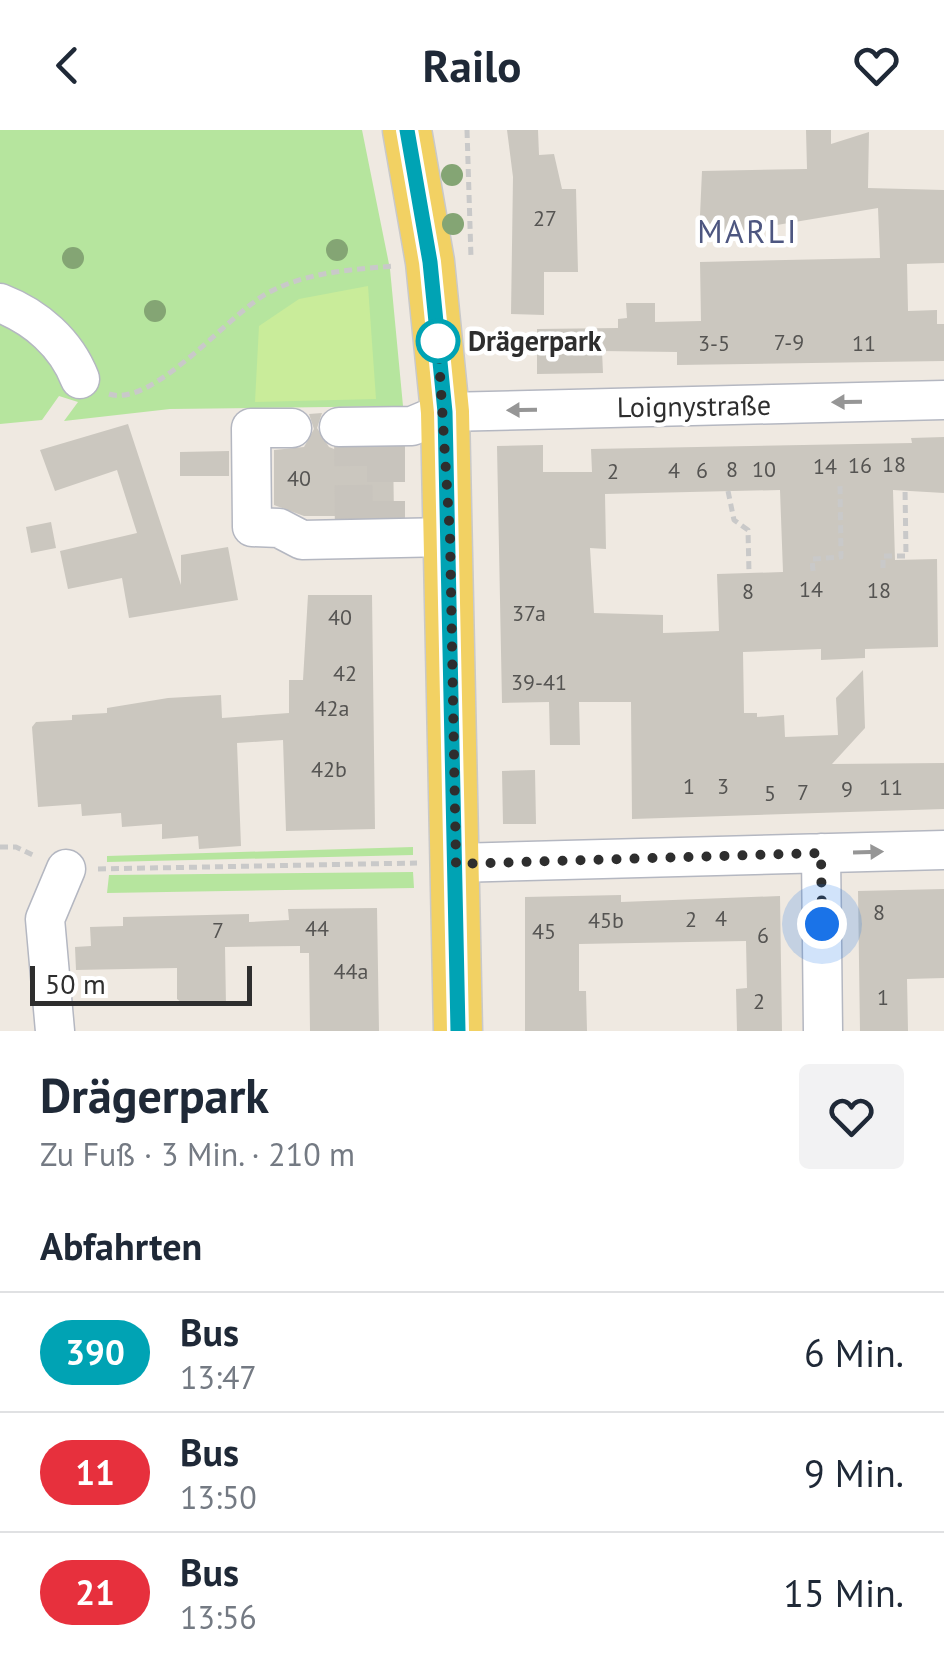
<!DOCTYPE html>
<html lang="de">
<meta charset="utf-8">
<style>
:root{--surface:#fff;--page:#f2f2f3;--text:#1f2937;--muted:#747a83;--line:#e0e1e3}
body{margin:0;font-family:"PT Sans",sans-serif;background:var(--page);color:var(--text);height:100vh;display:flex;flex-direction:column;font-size:38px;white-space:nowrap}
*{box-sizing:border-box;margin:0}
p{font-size:32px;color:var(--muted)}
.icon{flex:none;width:55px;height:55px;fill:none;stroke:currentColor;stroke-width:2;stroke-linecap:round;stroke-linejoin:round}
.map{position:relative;height:901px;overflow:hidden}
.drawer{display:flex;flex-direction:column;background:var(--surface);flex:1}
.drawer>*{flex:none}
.badge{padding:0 20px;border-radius:32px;font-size:35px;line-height:65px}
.scale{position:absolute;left:30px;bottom:25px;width:222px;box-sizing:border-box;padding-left:10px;border:5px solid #2e2e2e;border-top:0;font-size:28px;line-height:35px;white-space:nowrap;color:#2e2e2e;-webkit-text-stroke:8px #fff;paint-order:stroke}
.you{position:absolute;width:50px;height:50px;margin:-25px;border:8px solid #fff;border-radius:50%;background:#1a73e8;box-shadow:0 0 0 15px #1a73e833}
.map>.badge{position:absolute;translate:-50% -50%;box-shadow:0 0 0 5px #fff}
h2{padding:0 40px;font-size:38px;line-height:90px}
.round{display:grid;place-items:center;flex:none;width:105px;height:105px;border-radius:10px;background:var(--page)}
.head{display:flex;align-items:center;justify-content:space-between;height:170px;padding:0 40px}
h1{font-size:48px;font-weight:700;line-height:75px}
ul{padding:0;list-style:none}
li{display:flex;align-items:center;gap:30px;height:120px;padding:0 40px;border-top:2px solid var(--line)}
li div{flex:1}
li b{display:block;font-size:38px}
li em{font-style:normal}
li .badge{min-width:110px;font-weight:700;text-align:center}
header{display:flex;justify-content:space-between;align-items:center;height:130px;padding:0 40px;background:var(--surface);font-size:45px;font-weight:700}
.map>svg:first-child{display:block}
.green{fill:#b6e59e}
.pitch{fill:#c9ec9a}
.building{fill:#cbc7bf;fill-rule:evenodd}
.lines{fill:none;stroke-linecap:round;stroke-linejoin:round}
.minor-tunnel{stroke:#c8c4bd;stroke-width:38;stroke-dasharray:38 19;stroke-linecap:butt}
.minor-casing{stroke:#b4b7c1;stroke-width:41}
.major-casing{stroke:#c9c9c9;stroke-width:51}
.path{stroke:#c9c9c9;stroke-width:5;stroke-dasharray:8 5;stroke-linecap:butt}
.minor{stroke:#fff;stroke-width:38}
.major{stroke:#f2d163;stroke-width:48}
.tree{fill:#84a574}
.oneway{fill:#969696}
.line-casing{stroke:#fff;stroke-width:22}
.line{stroke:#00a3b4;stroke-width:15}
.walk{stroke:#2e2e2e;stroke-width:10;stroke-dasharray:0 18}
.stop-dot{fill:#fff;stroke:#00a3b4;stroke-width:5}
.labels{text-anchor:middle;stroke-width:9;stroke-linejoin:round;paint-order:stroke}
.number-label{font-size:22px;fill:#555452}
.stop-label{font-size:28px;font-weight:bold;fill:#2e2e2e;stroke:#fff;text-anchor:start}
.street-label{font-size:28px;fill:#2e2e2e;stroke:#fff}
.quarter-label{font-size:32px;letter-spacing:2.5px;fill:#4d5680;stroke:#fff}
</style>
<header><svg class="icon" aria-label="back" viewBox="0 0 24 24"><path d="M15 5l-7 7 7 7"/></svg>Railo<svg class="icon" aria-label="heart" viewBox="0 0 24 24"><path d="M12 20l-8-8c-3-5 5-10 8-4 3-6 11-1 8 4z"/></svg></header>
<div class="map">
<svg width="944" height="901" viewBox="0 0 944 901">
<rect width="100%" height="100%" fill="#efe9e1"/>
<path class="green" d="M 0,0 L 362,0 L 390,139 L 403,276 L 170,279 L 64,291 L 78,272 L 59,266 L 42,290 L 0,294 Z
M 413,717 L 413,725 L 107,732 L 107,726 Z
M 413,742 L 414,758 L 107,763 L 109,745 Z"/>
<path class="pitch" d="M 368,156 L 376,269 L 255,272 L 259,196 L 299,169 Z"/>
<path class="building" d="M 507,0 L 538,0 L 539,25 L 554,24 L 562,59 L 576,59 L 578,142 L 544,142 L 544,185 L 511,184 L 513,47 Z
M 806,0 L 831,0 L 831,14 L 869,2 L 868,58 L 944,60 L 944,133 L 907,134 L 908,181 L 937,180 L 937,194 L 944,194 L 944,231 L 677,235 L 677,222 L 602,221 L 603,243 L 537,244 L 537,199 L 618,198 L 618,189 L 627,188 L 626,173 L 655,173 L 655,192 L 701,191 L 700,132 L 880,128 L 878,78 L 699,108 L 702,41 L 807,39 Z
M 322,283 L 317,298 L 329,317 L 339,321 L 393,320 L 394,386 L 304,386 L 274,375 L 274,320 L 304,317 L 314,299 L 309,284 Z
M 128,294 L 181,455 L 181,425 L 228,417 L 238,470 L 129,488 L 122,448 L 68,459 L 60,421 L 137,403 L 117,340 L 55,361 L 40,320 Z
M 944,307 L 944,363 L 893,360 L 895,430 L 937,429 L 938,517 L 865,519 L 865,528 L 821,530 L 821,519 L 743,522 L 744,583 L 757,583 L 757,587 L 784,585 L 785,607 L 838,605 L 836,568 L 863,540 L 865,598 L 832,634 L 944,633 L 944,679 L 632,689 L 631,572 L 579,572 L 580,615 L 550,615 L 549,572 L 502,573 L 497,316 L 543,315 L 543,342 L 592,342 L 591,319 L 912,313 L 911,308 ZM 780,360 L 783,442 L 717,444 L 719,501 L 663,503 L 663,485 L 594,483 L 590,418 L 606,419 L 605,364 Z
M 229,321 L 229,346 L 180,346 L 180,322 Z
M 51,392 L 56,418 L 31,423 L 26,397 Z
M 308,465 L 372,465 L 375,699 L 286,701 L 283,610 L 237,613 L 241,716 L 199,719 L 198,706 L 162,709 L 162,694 L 122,697 L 121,683 L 82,686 L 81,674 L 38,677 L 32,597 L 36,592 L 72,590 L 72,585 L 107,583 L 107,578 L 168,568 L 221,565 L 222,588 L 289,583 L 289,550 L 303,550 Z
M 535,640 L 536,694 L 503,694 L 502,641 Z
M 944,759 L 944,848 L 907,849 L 908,901 L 860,901 L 858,761 Z
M 621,765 L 621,772 L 780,766 L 782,901 L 737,901 L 736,859 L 747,858 L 746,811 L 579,814 L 579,861 L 586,861 L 587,901 L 525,901 L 525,767 Z
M 377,778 L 379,901 L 310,901 L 309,823 L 300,823 L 300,816 L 225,817 L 226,876 L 186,876 L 177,869 L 177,838 L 76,840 L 75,817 L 91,816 L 90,797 L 123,796 L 123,787 L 249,784 L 249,792 L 289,790 L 288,779 Z"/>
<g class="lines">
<path class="minor-tunnel" d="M 353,298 L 354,409
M 386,409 L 386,297"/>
<g class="minor-casing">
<path id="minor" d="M 0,173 C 36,187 66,213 80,249
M 339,297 L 412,296 L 445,282 L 944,270
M 292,298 L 251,298 L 252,397 L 279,398 L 302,410 L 449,407
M 821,723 L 823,901
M 456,733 L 944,720
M 55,901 L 45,789 L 66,739"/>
</g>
<g class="major-casing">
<path id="major" d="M 407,0 L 430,132 L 445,282 L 458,901"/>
</g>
<path class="path" d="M 467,0 L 471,128
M 109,264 C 153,278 227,186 266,164 C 305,142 350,140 393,136
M 728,361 L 734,390 L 748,400 L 749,443
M 883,438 L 883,426 L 906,426 L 905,357
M 813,441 L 812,429 L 841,427 L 840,355
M 0,717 L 16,717 L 35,726
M 98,739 L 417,733"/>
<use href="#minor" class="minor"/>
<use href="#major" class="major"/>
</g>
<g class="tree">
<circle cx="452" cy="45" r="11"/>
<circle cx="453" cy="94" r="11"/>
<circle cx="337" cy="120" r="11"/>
<circle cx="73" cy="128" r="11"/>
<circle cx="155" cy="181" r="11"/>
</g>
<defs><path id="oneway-solid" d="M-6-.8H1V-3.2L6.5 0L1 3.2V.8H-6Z" transform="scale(2.5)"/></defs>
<g class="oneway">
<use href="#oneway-solid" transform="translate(847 272) rotate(179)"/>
<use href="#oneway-solid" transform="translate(522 280) rotate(179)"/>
<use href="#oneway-solid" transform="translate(868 722) rotate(-2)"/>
</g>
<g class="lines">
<g class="line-casing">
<path id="line" d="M 407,0 L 430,132 L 445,282 L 458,901"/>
</g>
<use href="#line" class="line"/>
<path class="walk" d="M 438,211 L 450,407 L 456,734 L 821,723 L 822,794"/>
</g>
<circle class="stop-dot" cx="438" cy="211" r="20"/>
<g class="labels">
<g class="number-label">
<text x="545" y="96">27</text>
<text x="789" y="220">7-9</text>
<text x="714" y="221">3-5</text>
<text x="864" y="221">11</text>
<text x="894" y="342">18</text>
<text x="860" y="343">16</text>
<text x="825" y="344">14</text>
<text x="732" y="347">8</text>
<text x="764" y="347">10</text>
<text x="674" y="348">4</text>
<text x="702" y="348">6</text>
<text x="613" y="349">2</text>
<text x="299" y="356">40</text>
<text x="811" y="467">14</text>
<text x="879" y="468">18</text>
<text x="748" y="469">8</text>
<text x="529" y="491">37a</text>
<text x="340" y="495">40</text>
<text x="345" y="551">42</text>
<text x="539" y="560">39-41</text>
<text x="332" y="586">42a</text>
<text x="329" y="647">42b</text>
<text x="689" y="664">1</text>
<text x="723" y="664">3</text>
<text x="891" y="665">11</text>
<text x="847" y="667">9</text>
<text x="803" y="670">7</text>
<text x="770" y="671">5</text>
<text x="879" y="790">8</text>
<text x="721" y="796">4</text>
<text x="691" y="797">2</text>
<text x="606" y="798">45b</text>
<text x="317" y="806">44</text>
<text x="218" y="808">7</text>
<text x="544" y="809">45</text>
<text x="763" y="813">6</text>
<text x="351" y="849">44a</text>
<text x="883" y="875">1</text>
<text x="759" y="879">2</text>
</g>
<g class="stop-label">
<text x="468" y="221">Drägerpark</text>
</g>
<g class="street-label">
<text transform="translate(694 276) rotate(-1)" y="10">Loignystraße</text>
</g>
<g class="quarter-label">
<text x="748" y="113">MARLI</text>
</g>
</g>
</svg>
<div class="scale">50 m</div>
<div class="you" style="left:822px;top:794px"></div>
</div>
<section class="drawer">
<div class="head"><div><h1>Drägerpark</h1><p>Zu Fuß · 3 Min. · 210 m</p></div><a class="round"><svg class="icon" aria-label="heart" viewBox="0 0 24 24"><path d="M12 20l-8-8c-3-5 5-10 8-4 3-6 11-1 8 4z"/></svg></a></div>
<h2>Abfahrten</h2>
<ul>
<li><span class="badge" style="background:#00a3b4;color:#fff">390</span><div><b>Bus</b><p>13:47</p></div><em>6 Min.</em></li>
<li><span class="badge" style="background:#e7303d;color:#fff">11</span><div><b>Bus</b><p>13:50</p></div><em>9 Min.</em></li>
<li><span class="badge" style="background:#e7303d;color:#fff">21</span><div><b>Bus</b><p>13:56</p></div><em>15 Min.</em></li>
</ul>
</section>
